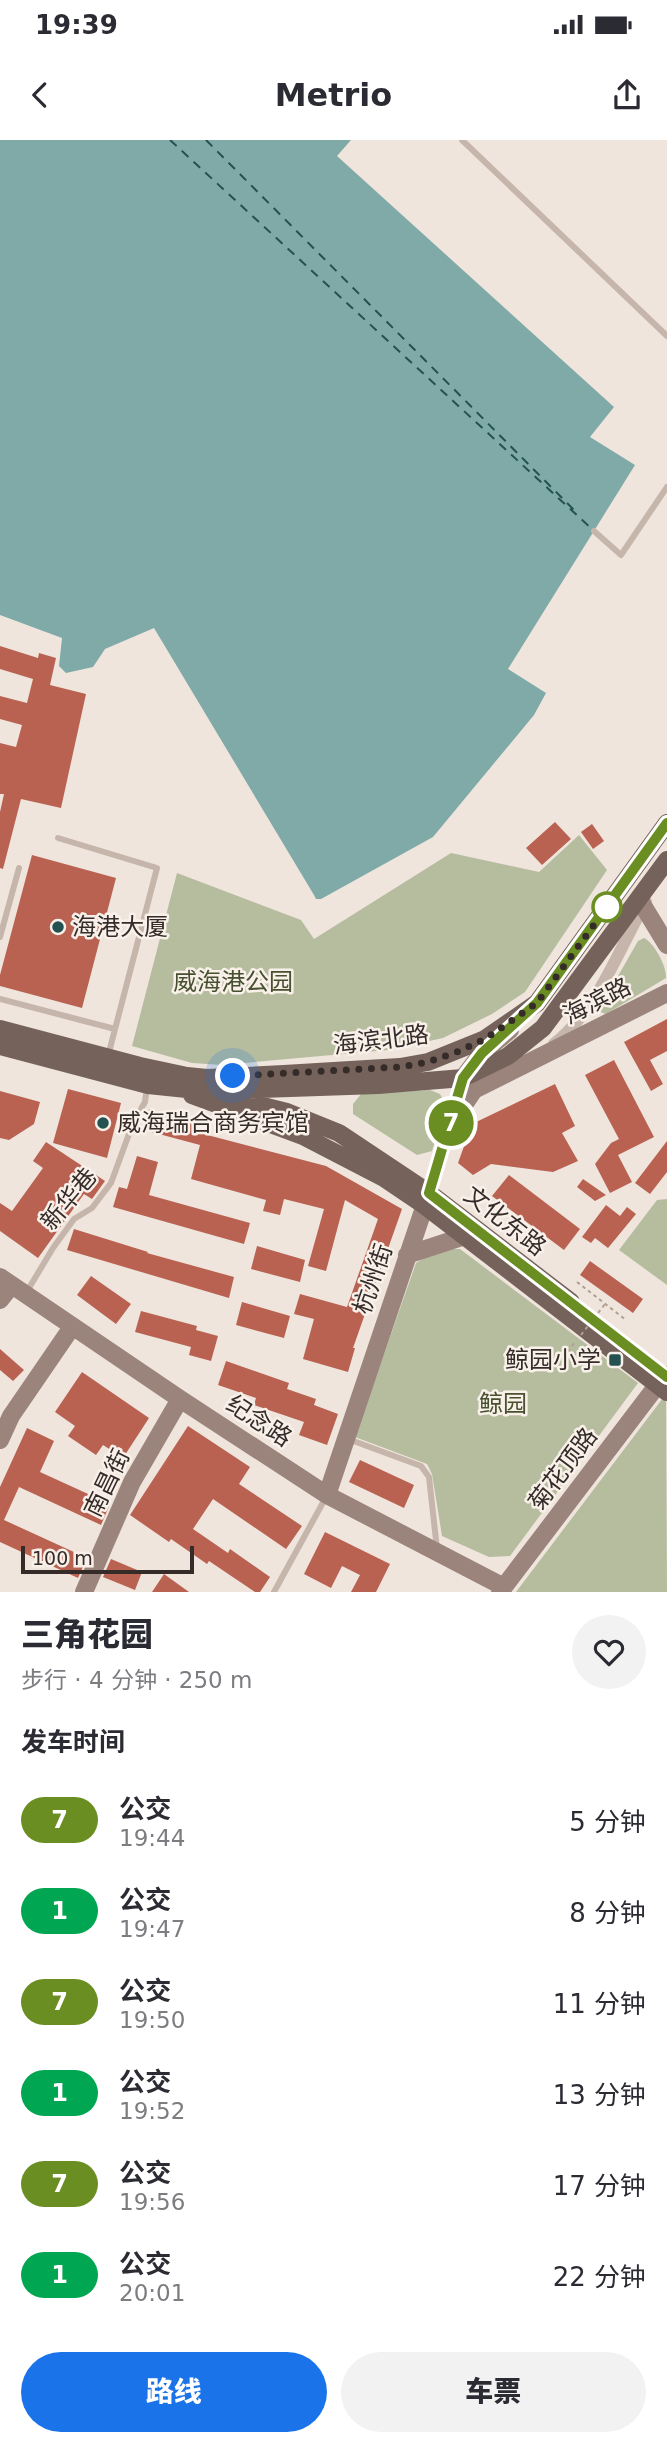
<!DOCTYPE html>
<html lang="zh">
<meta charset="utf-8">
<style>
:root{--surface:#fff;--page:#f2f2f3;--text:#2b2b33;--muted:#7c7c81;--accent:#1a73e8}
body{margin:0;font-family:"DejaVu Sans","Noto Sans SC",sans-serif;background:var(--page);color:var(--text);height:100vh;display:flex;flex-direction:column;font-size:26px;white-space:nowrap}
*{box-sizing:border-box;margin:0}
p{font-size:23px;color:var(--muted)}
.icon{flex:none;width:38px;height:38px;fill:none;stroke:currentColor;stroke-width:2;stroke-linecap:round;stroke-linejoin:round}
.map{position:relative;height:1452px;overflow:hidden}
.side{display:flex;flex-direction:column;background:var(--surface);flex:1}
.side>*{flex:none}
.badge{padding:0 14px;border-radius:23px;font-size:24px;line-height:46px}
.scale{position:absolute;left:21px;bottom:18px;width:173px;box-sizing:border-box;padding-left:7px;border:4px solid #352c29;border-top:0;font-size:19px;line-height:24px;white-space:nowrap;color:#352c29;-webkit-text-stroke:5px #f8f0e9;paint-order:stroke}
.you{position:absolute;width:35px;height:35px;margin:-18px;border:5px solid #fff;border-radius:50%;background:#1a73e8;box-shadow:0 0 0 10px #1a73e833}
.map>.badge{position:absolute;translate:-50% -50%;box-shadow:0 0 0 4px #fff}
h2{padding:0 21px;font-size:26px;line-height:63px}
.round{display:grid;place-items:center;flex:none;width:74px;height:74px;border-radius:37px;background:var(--page)}
.overview{display:flex;align-items:center;justify-content:space-between;height:119px;padding:0 21px}
h1{font-size:33px;font-weight:800;line-height:52px}
.primary-button{display:flex;gap:14px;margin-top:auto;padding:14px 21px}
.primary-button a{flex:1;height:80px;border-radius:42px;background:var(--accent);color:#fff;font-size:28px;font-weight:800;line-height:80px;text-align:center}
.primary-button a+a{background:var(--page);color:var(--text)}
ul{padding:0;list-style:none}
li{display:flex;align-items:center;gap:21px;height:91px;padding:0 21px}
li div{flex:1}
li b{display:block;font-size:26px}
li em{font-style:normal}
li .badge{min-width:77px;font-weight:700;text-align:center}
.status{display:flex;justify-content:space-between;align-items:center;height:49px;padding:0 35px;background:var(--surface);direction:ltr}
.status svg{height:19px;fill:currentColor}
header{display:flex;justify-content:space-between;align-items:center;height:91px;padding:0 21px;background:var(--surface);font-size:32px;font-weight:800}
.map>svg:first-child{display:block}
.green{fill:#b5bd9e}
.water{fill:#7faaa8}
.lines{fill:none;stroke-linecap:round;stroke-linejoin:round}
.ferry{stroke:#235251;stroke-width:2;stroke-dasharray:9 7;stroke-linecap:butt}
.building{fill:#b96251}
.path{stroke:#b29f94;stroke-width:2;stroke-dasharray:3.5 3.5;stroke-linecap:butt}
.lane{stroke:#c6b5aa;stroke-width:6}
.street{stroke:#c6b5aa;stroke-width:12}
.secondary{stroke:#9a847c;stroke-width:18}
.primary{stroke:#75625b;stroke-width:18}
.path-bridge{stroke:#b29f94;stroke-width:2;stroke-dasharray:3.5 3.5;stroke-linecap:butt}
.line-casing{stroke:#fff;stroke-width:16}
.line{stroke:#6b8e23;stroke-width:10}
.walk{stroke:#352c29;stroke-width:7;stroke-dasharray:0 12.6}
.stop-dot{fill:#fff;stroke:#6b8e23;stroke-width:3.5}
.poi-dot{fill:#235251;stroke:#f8f0e9;stroke-width:2.5}
.labels{text-anchor:middle;stroke-width:5;stroke-linejoin:round;paint-order:stroke}
.poi-label{font-size:24px;fill:#352c29;stroke:#f8f0e9;text-anchor:start}
.park-label{font-size:24px;fill:#47502f;stroke:#f8f0e9}
.street-label{font-size:24px;fill:#352c29;stroke:#f8f0e9}
</style>
<div class="status"><b>19:39</b><svg viewBox="0 0 49 12"><path d="M0 12V9h3v3zM5 12V6h3v6zM10 12V3h3v9zM15 12V0h3v12zM26 1h20v11H26zM47 4h2v5h-2z"/></svg></div>
<header><svg class="icon" aria-label="back" viewBox="0 0 24 24"><path d="M15 5l-7 7 7 7"/></svg>Metrio<svg class="icon" aria-label="share" viewBox="0 0 24 24"><path d="M12 15V3M7 8l5-5 5 5M5 13v7h14v-7"/></svg></header>
<div class="map">
<svg width="667" height="1452" viewBox="0 0 667 1452">
<rect width="100%" height="100%" fill="#efe5dd"/>
<path class="green" d="M 579,695 L 607,730 L 525,852 L 492,874 L 443,898 L 388,910 L 222,925 L 192,923 L 132,906 L 177,733 L 301,780 L 314,799 L 451,713 L 539,732 Z
M 644,798 C 654,803 667,826 666,838 L 606,874 L 598,871 L 638,801 Z
M 430,950 L 440,954 L 446,965 L 432,1011 L 417,1015 L 353,974 L 353,964 L 361,954 Z
M 667,1059 L 667,1145 L 619,1110 L 657,1060 Z
M 438,1109 L 460,1109 L 638,1243 L 510,1416 L 489,1417 L 442,1396 L 432,1334 L 427,1324 L 355,1297 L 416,1123 Z
M 666,1254 L 667,1452 L 516,1452 Z"/>
<path class="water" d="M 0,0 L 351,0 L 337,16 L 614,267 L 590,297 L 635,325 L 508,529 L 546,553 L 534,575 L 433,697 L 321,759 L 316,759 L 314,755 L 154,488 L 105,509 L 93,527 L 66,533 L 59,526 L 62,498 L 0,475 Z"/>
<g class="lines">
<path class="ferry" d="M 170,0 L 593,390
M 206,0 L 576,372"/>
</g>
<path class="building" d="M 0,506 L 38,518 L 39,513 L 56,518 L 50,545 L 86,554 L 61,668 L 21,659 L 3,729 L 0,728 L 0,672 L 4,654 L 0,654 L 0,603 L 16,607 L 22,585 L 0,579 L 0,556 L 27,563 L 33,539 L 0,529 Z
M 555,682 L 571,699 L 542,725 L 526,708 Z
M 592,684 L 604,701 L 593,709 L 581,692 Z
M 32,715 L 116,738 L 82,868 L 0,846 L 0,835 Z
M 667,879 L 667,911 L 650,920 L 663,944 L 651,951 L 624,902 Z
M 614,920 L 654,997 L 618,1015 L 632,1042 L 610,1053 L 595,1024 L 611,1003 L 619,999 L 585,935 Z
M 555,944 L 575,986 L 562,993 L 578,1021 L 553,1032 L 491,1024 L 473,1035 L 458,1023 L 472,984 Z
M 68,949 L 121,963 L 107,1018 L 53,1003 Z
M 0,951 L 40,962 L 34,984 L 9,1000 L 0,998 Z
M 149,969 L 195,981 L 192,991 L 326,1026 L 402,1069 L 353,1208 L 355,1208 L 348,1232 L 303,1219 L 314,1179 L 294,1174 L 300,1154 L 347,1167 L 378,1079 L 345,1060 L 326,1131 L 308,1126 L 324,1069 L 284,1059 L 280,1075 L 263,1071 L 266,1060 L 191,1039 L 200,1005 L 144,990 Z
M 667,1001 L 667,1032 L 650,1054 L 635,1043 Z
M 46,1002 L 105,1041 L 92,1059 L 84,1054 L 38,1118 L 0,1091 L 0,1063 L 12,1071 L 43,1028 L 33,1021 Z
M 137,1016 L 158,1022 L 149,1055 L 250,1083 L 244,1104 L 113,1067 L 119,1047 L 127,1049 Z
M 509,1035 L 580,1089 L 564,1110 L 492,1056 Z
M 583,1039 L 606,1055 L 595,1061 L 577,1047 Z
M 606,1065 L 620,1076 L 627,1067 L 636,1074 L 608,1108 L 595,1098 L 591,1103 L 582,1097 Z
M 74,1089 L 148,1112 L 147,1113 L 234,1137 L 229,1158 L 67,1110 Z
M 257,1106 L 305,1120 L 300,1142 L 251,1129 Z
M 590,1121 L 643,1159 L 633,1173 L 580,1135 Z
M 91,1136 L 131,1164 L 116,1184 L 77,1155 Z
M 242,1162 L 290,1176 L 284,1198 L 236,1185 Z
M 141,1171 L 197,1186 L 196,1190 L 218,1196 L 211,1221 L 189,1215 L 191,1207 L 135,1192 Z
M 0,1209 L 24,1230 L 13,1241 L 0,1230 Z
M 226,1221 L 289,1243 L 287,1249 L 316,1259 L 314,1265 L 338,1274 L 327,1305 L 299,1295 L 304,1282 L 254,1265 L 256,1258 L 218,1245 Z
M 82,1232 L 149,1278 L 123,1318 L 103,1305 L 96,1315 L 68,1296 L 75,1286 L 55,1272 Z
M 188,1286 L 250,1327 L 239,1344 L 302,1386 L 286,1409 L 213,1359 L 193,1389 L 228,1413 L 230,1409 L 270,1437 L 260,1452 L 255,1452 L 209,1421 L 207,1424 L 171,1399 L 169,1402 L 130,1375 Z
M 27,1288 L 54,1301 L 40,1332 L 110,1364 L 101,1385 L 19,1347 L 4,1380 L 87,1418 L 78,1438 L 0,1402 L 0,1347 Z
M 360,1320 L 414,1345 L 404,1368 L 349,1342 Z
M 325,1392 L 390,1424 L 376,1452 L 351,1452 L 360,1435 L 342,1426 L 331,1448 L 304,1434 Z
M 111,1419 L 142,1432 L 135,1450 L 103,1437 Z
M 164,1434 L 189,1452 L 152,1452 Z"/>
<g class="lines">
<path class="path" d="M 577,1142 L 626,1180
M 563,1217 L 576,1201"/>
<path class="lane" d="M 462,0 L 667,196
M 594,391 L 621,415 L 667,347
M 58,698 L 157,728 L 108,916
M 0,797 L 19,728
M 0,859 L 115,889
M 26,1153 L 53,1108 L 74,1079 L 92,1068 L 111,1043 L 133,983 L 145,962 L 147,947
M 348,1299 L 421,1326 L 429,1337 L 437,1409
M 274,1452 L 326,1357"/>
<path class="street" d="M 554,904 C 599,868 618,810 646,762
M 429,1053 L 463,938"/>
<path class="secondary" d="M 639,759 L 667,805
M 463,938 L 482,913 L 510,890
M 451,984 L 474,950 L 667,853
M 407,1115 L 465,1096
M 0,1137 L 180,1259 L 327,1355 L 504,1447
M 0,1160 L 12,1145
M 0,1300 L 11,1276 L 72,1187
M 327,1355 L 429,1053
M 84,1452 L 132,1342 L 180,1259
M 500,1452 L 665,1235"/>
<path class="primary" d="M 0,889 L 140,926 L 187,936 L 207,938 L 284,934 L 400,927 L 428,922 L 485,899 L 537,863 L 667,683
M 0,906 L 148,945 L 206,951 L 378,945 L 463,938 L 508,916 L 543,888 L 667,720
M 192,955 L 303,996 L 384,1038 L 424,1065 L 667,1252
M 226,957 L 287,972 L 339,993 L 429,1053 L 571,1162"/>
<path class="path-bridge" d="M 581,1195 L 605,1164"/>
</g>
<g class="lines">
<g class="line-casing">
<path id="line" d="M 667,683 L 537,863 L 482,913 L 463,938 L 429,1053 L 667,1237"/>
</g>
<use href="#line" class="line"/>
<path class="walk" d="M 233,936 L 400,927 L 428,922 L 457,912 L 485,899 L 537,863 L 607,767"/>
</g>
<circle class="stop-dot" cx="607" cy="767" r="14"/>
<g class="poi-dot">
<circle cx="58" cy="787" r="7"/>
<circle cx="103" cy="983" r="7"/>
<rect x="608" y="1213" width="14" height="14" rx="3.5"/>
</g>
<g class="labels">
<g class="poi-label">
<text x="72" y="795">海港大厦</text>
<text x="117" y="991">威海瑞合商务宾馆</text>
<text x="601" y="1228" text-anchor="end">鲸园小学</text>
</g>
<g class="park-label">
<text x="233" y="850">威海港公园</text>
<text x="503" y="1272">鲸园</text>
</g>
<g class="street-label">
<text transform="translate(597 861) rotate(-27)" y="8">海滨路</text>
<text transform="translate(381 900) rotate(-7)" y="8">海滨北路</text>
<text transform="translate(69 1059) rotate(-50)" y="8">新华巷</text>
<text transform="translate(505 1081) rotate(38)" y="8">文化东路</text>
<text transform="translate(373 1139) rotate(-71)" y="8">杭州街</text>
<text transform="translate(259 1281) rotate(33)" y="8">纪念路</text>
<text transform="translate(563 1329) rotate(-53)" y="8">菊花顶路</text>
<text transform="translate(107 1343) rotate(-64)" y="8">南昌街</text>
</g>
</g>
</svg>
<div class="scale">100 m</div>
<div class="you" style="left:233px;top:936px"></div>
<b class="badge" style="left:451px;top:983px;background:#6b8e23;color:#fff">7</b>
</div>
<section class="side">
<div class="overview"><div><h1>三角花园</h1><p>步行 · 4 分钟 · 250 m</p></div><a class="round"><svg class="icon" aria-label="heart" viewBox="0 0 24 24"><path d="M12 20l-8-8c-3-5 5-10 8-4 3-6 11-1 8 4z"/></svg></a></div>
<h2>发车时间</h2>
<ul>
<li><span class="badge" style="background:#6b8e23;color:#fff">7</span><div><b>公交</b><p>19:44</p></div><em>5 分钟</em></li>
<li><span class="badge" style="background:#00a651;color:#fff">1</span><div><b>公交</b><p>19:47</p></div><em>8 分钟</em></li>
<li><span class="badge" style="background:#6b8e23;color:#fff">7</span><div><b>公交</b><p>19:50</p></div><em>11 分钟</em></li>
<li><span class="badge" style="background:#00a651;color:#fff">1</span><div><b>公交</b><p>19:52</p></div><em>13 分钟</em></li>
<li><span class="badge" style="background:#6b8e23;color:#fff">7</span><div><b>公交</b><p>19:56</p></div><em>17 分钟</em></li>
<li><span class="badge" style="background:#00a651;color:#fff">1</span><div><b>公交</b><p>20:01</p></div><em>22 分钟</em></li>
</ul>
<div class="primary-button"><a>路线</a><a>车票</a></div>
</section>
